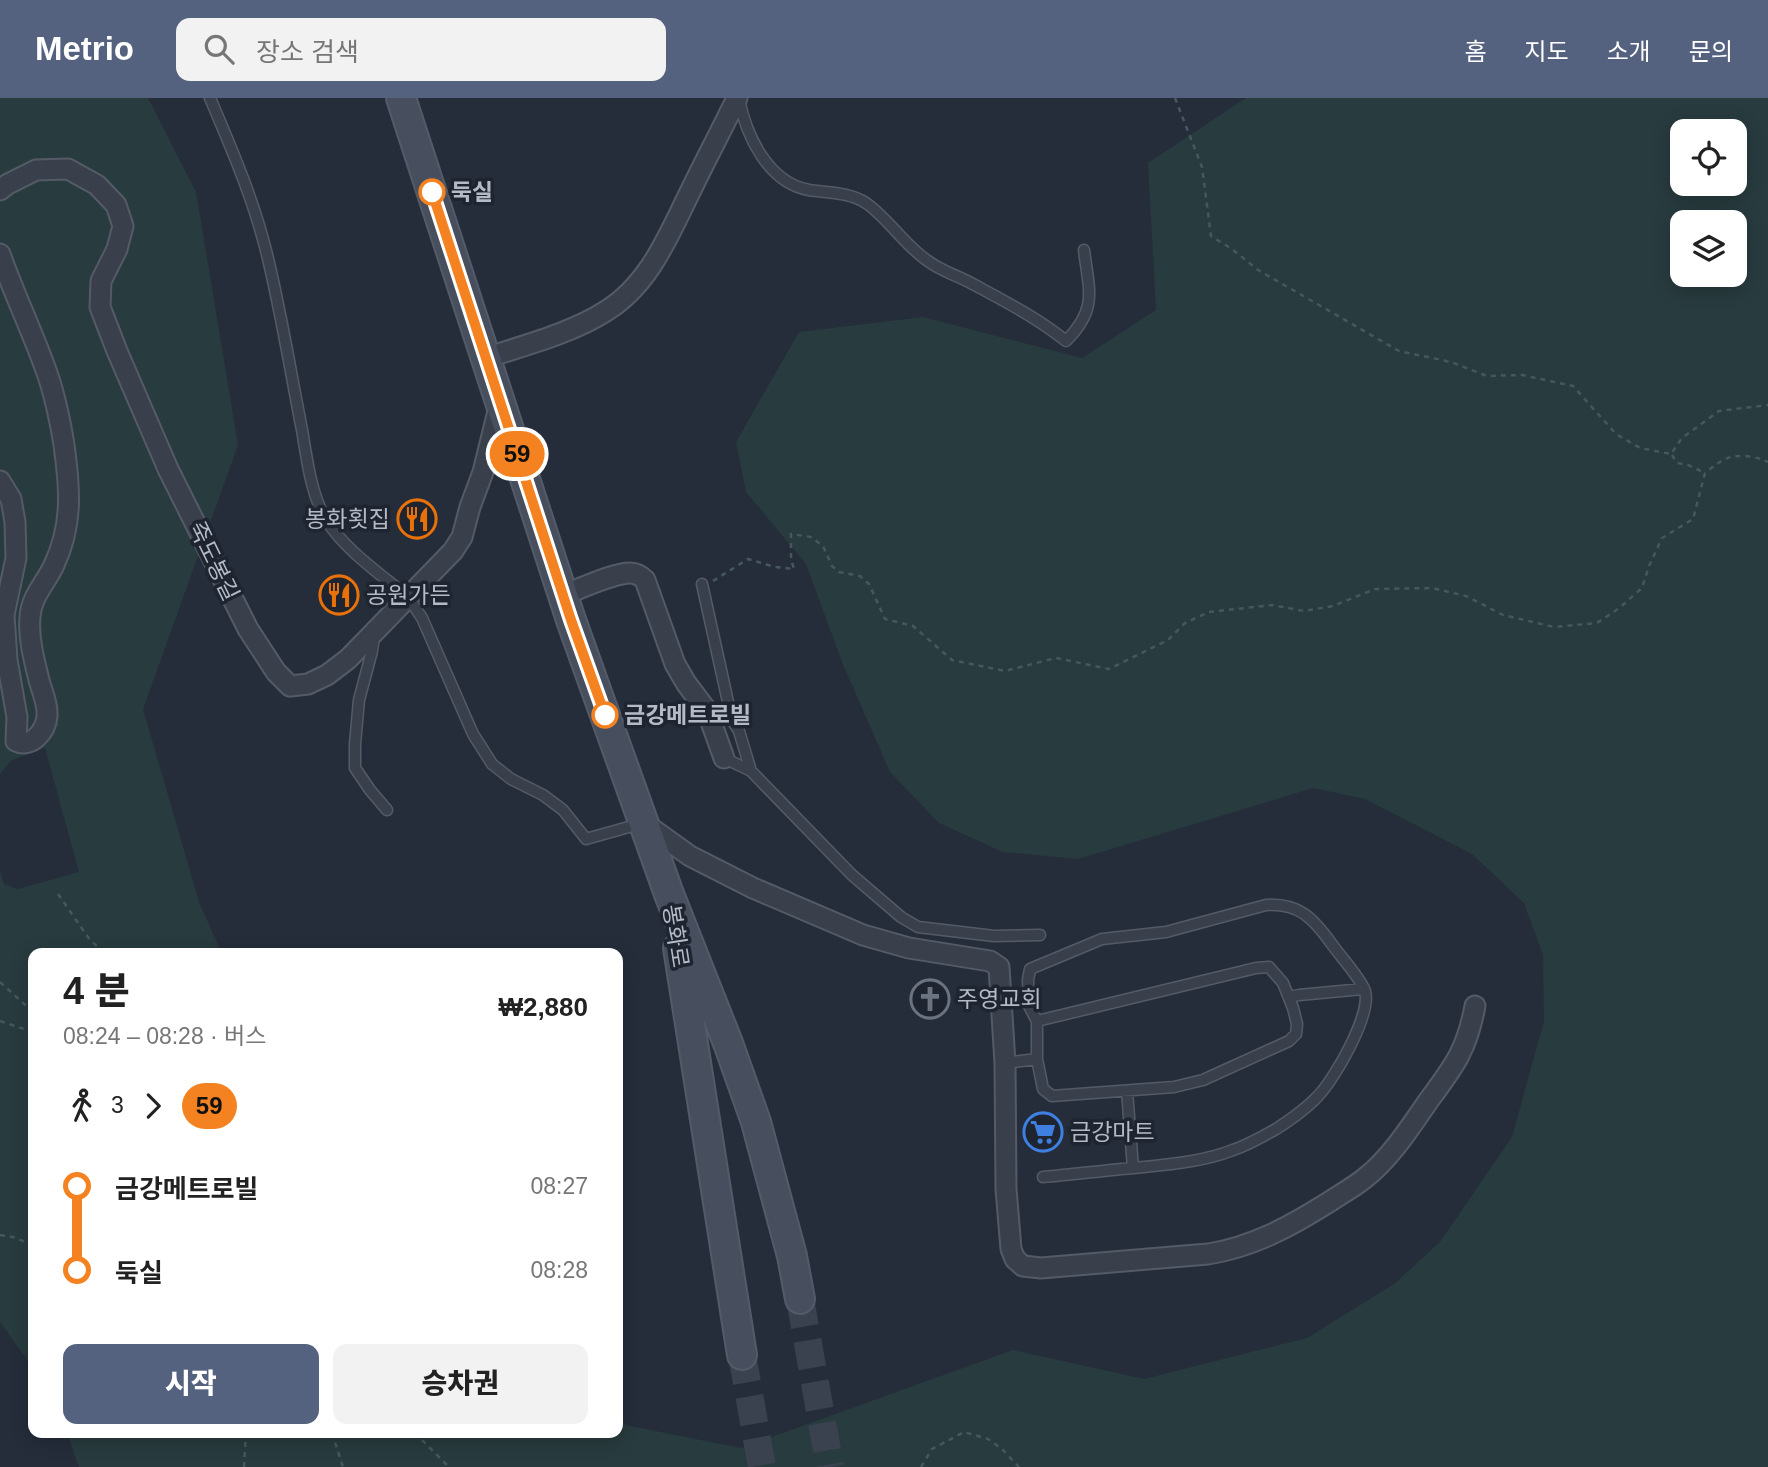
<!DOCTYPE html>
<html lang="ko">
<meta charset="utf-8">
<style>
:root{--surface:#fff;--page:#f2f2f2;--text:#222;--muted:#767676;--accent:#54627f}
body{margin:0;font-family:Helvetica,"Noto Sans KR",sans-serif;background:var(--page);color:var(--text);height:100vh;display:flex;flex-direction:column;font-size:26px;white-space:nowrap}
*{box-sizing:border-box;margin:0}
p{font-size:23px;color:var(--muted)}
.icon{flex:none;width:38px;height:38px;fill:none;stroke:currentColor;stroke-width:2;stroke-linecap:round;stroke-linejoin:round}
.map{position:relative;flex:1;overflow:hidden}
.drawer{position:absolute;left:28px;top:850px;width:595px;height:490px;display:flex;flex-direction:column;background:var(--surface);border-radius:14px;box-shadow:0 4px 18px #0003}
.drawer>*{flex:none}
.badge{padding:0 14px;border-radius:23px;font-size:24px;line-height:46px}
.tools{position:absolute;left:1670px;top:21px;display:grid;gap:14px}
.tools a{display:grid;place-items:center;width:77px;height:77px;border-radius:14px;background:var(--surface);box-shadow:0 4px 18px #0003;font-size:35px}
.map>.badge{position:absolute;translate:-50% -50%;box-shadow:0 0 0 4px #fff}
.legs{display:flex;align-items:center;gap:10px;height:77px;padding:0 35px;font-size:23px}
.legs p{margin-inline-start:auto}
.headline{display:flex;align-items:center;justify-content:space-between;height:119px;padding:0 35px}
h1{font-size:38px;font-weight:800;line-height:52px}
.button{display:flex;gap:14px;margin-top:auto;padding:14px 35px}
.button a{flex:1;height:80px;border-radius:14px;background:var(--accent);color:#fff;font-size:28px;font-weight:800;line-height:80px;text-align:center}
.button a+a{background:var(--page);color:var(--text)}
ul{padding:0 35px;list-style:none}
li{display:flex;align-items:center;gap:24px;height:84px;font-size:26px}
li i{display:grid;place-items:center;width:10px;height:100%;margin:0 9px;background:currentColor}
li i::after{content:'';width:18px;height:18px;margin:-9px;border:5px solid;border-radius:50%;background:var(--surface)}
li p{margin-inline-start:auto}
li:first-child i{background:linear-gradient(#0000 50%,currentColor 0)}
li:last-child i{background:linear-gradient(currentColor 50%,#0000 0)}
header{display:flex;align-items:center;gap:42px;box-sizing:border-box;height:98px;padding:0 35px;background:var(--accent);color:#fff}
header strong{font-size:33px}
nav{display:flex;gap:38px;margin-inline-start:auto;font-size:24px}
.search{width:490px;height:63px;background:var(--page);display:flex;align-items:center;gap:18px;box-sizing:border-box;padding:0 24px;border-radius:14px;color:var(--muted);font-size:26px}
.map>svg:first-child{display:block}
.green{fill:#283b3e;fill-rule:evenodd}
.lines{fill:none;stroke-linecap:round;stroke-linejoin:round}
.secondary-tunnel{stroke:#3a4250;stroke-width:28;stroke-dasharray:28 14;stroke-linecap:butt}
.lane-casing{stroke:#545b67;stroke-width:13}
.street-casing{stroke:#545b67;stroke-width:23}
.secondary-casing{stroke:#545b67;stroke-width:32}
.path{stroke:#47585c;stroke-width:2.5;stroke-dasharray:5 5;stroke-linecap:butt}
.lane{stroke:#39404c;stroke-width:10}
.street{stroke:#39404c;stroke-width:19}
.secondary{stroke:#474e5e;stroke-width:28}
.line-1-casing{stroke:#fff;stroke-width:16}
.line-1{stroke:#f58220;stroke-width:10}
.stop-1-dot{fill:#fff;stroke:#f58220;stroke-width:3.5}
.labels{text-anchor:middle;stroke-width:7;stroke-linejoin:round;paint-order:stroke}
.stop-label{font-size:23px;font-weight:bold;fill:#b4bbc7;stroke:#1e2531;text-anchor:start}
.poi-label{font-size:23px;fill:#b4bbc7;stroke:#1e2531;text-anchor:start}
.street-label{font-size:23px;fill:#b4bbc7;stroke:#1e2531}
</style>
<header>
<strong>Metrio</strong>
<div class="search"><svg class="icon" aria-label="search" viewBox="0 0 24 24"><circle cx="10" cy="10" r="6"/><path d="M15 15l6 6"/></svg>장소 검색</div>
<nav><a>홈</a><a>지도</a><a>소개</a><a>문의</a></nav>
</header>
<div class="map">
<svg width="1768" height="1369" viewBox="0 0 1768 1369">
<rect width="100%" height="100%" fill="#252d3b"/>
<path class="green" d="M 0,0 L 148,0 L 196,94 L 238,347 L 143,611 L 199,804 L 222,856 L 33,856 L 33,1270 L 0,1224 L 0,773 L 4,786 L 18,791 L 79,774 L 45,650 L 12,662 L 0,676 Z
M 1246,0 L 1768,0 L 1768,1369 L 79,1369 L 67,1335 L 618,1335 L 618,1316 L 625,1327 L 741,1350 L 1013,1252 L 1144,1281 L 1307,1240 L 1394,1186 L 1440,1144 L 1512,1039 L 1544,923 L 1543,857 L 1524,805 L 1472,756 L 1365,701 L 1313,690 L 1078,761 L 1003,754 L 939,725 L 890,674 L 842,564 L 806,466 L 746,394 L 736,344 L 799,234 L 923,219 L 1082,260 L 1156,212 L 1148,65 ZM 1734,33 L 1734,86 L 1682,86 L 1682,33 ZM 1734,124 L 1734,177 L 1682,177 L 1682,124 Z"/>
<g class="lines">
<path class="secondary-tunnel" d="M 800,1201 L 830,1369
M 742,1257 L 762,1369"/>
<g class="lane-casing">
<path id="lane" d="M 210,0 C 233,54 256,107 269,165 C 282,220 291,276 302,332 C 307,361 311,398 327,423 C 345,452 383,478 408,499 L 422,520 L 473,636 L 492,666 L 511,681 L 543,697 L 563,712 L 586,741 L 643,725
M 739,1 C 746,37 768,85 809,92 C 828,95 849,94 866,105 C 889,121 904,147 928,163 C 941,173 956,177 971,185 C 1004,203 1036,219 1066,243 C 1098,211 1089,193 1084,152
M 702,486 L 732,622 L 739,633 L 751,673
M 374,538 L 372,553 L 359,602 L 355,646 L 355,670 L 370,692 L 387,712
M 724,660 L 751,673 L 852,777 L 901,819 L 918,829 L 994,838 L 1040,837
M 1289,899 L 1299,897 L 1363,891
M 1037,923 L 1256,870 L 1269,869 L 1283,885 L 1293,910 L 1297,926 L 1296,936 L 1289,943 L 1203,982 L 1174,989 L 1052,998 L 1043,991 L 1037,961
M 1005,965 L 1037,961 L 1037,923 L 1029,908 L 1028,882 L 1030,871 L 1102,841 L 1166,834 L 1266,807 C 1299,805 1313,820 1331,845 C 1340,858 1360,879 1365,893 C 1372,916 1334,982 1318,998 C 1306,1011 1290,1022 1276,1031 C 1262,1039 1248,1047 1233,1052 C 1205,1063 1174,1066 1144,1069 C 1110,1072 1076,1076 1043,1079
M 1127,993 L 1133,1070"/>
</g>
<g class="street-casing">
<path id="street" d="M 0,92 L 8,86 L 36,72 L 68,71 L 97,87 L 116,107 L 123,128 L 117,151 L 101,183 L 100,209 L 117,253 L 168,371 L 248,531 L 276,574 L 290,588 L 308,586 L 327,577 L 348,561 L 453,453 L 462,439 L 470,409 L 483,374 L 500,305
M 0,156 C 14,196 33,235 47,275 C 54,294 61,327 64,347 C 70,390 73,427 54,467 C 46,485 31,498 30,519 C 28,539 34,562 39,582 C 42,594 48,605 47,618 C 46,633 31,651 16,643 L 17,619 L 7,562 L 4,517 L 16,460 L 15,424 L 11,401 L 0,383
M 486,260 C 525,247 572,235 606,213 C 650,186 669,136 691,92 C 706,61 722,31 737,0
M 563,497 C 580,491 613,475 630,475 C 637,475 641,478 645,482 L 675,566 L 686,585 L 707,613 L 724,660
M 644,725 L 690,758 L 753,790 L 863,837 L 909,850 L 990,863 L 999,869 L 1005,965 L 1006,1091 L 1011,1151 L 1015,1161 L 1023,1168 L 1041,1170 L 1208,1156 C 1253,1149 1291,1128 1329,1104 C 1341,1096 1354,1089 1365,1080 C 1390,1061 1411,1028 1429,1002 C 1455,967 1467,951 1475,908"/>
</g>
<g class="secondary-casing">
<path id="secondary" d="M 401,0 L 571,522 L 669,796 L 728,945 L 756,1024 L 792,1158 L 800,1201
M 678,850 L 742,1257"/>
</g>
<path class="path" d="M 1175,0 L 1202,69 L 1211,138 L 1232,151 L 1258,172 L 1399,253 L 1451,264 L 1487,278 L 1522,277 L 1573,288 L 1616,336 L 1640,350 L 1671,356 L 1682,340 L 1719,313 L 1768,307
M 1672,357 L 1677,365 L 1688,367 L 1705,375
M 713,483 L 748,461 L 775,469 L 794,471 L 791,461 L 791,436 L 811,439 L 823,448 L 832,468 L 839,474 L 860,478 L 869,486 L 885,521 L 913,528 L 952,562 L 1005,573 L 1056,560 L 1109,571 L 1168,542 L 1185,525 L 1209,514 L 1272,507 L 1304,513 L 1333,508 L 1375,491 L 1432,490 L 1466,498 L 1503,517 L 1554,529 L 1597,525 L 1618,511 L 1642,490 L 1649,468 L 1662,440 L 1693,421 L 1705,375 C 1722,362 1729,355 1752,359 C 1758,360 1762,361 1768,364
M 58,796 L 90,842 L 106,856
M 0,884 L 33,914
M 0,923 L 33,934
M 0,1137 L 13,1139 L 33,1147
M 332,1335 L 343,1369
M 415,1335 L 449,1369
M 244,1369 L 246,1335
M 921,1369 L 932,1351 L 964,1334 L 988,1341 L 1002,1351 L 1019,1369"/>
<use href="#lane" class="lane"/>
<use href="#street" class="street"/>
<use href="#secondary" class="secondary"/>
</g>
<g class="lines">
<g class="line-1-casing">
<path id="line-1" d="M 432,94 L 571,522 L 605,617"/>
</g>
<use href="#line-1" class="line-1"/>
</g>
<defs>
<g id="restaurant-ring" transform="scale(2.0125)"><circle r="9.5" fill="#1e2531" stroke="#e8710a" stroke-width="1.5"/><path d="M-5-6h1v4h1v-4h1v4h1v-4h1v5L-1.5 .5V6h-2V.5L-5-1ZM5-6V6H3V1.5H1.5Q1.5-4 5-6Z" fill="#e8710a"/></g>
<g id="church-ring" transform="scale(2.0125)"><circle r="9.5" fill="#1e2531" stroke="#6b7280" stroke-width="1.5"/><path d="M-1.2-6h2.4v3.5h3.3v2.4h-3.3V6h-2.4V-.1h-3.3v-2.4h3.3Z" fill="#6b7280"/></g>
<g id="supermarket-ring" transform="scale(2.0125)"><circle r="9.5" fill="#1e2531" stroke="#3f7fe0" stroke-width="1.5"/><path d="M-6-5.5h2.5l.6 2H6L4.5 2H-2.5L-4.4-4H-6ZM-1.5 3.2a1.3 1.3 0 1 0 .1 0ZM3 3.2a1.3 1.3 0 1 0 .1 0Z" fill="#3f7fe0"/></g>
</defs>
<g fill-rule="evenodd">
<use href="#restaurant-ring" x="417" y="421"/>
<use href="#restaurant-ring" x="339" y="497"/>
<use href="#church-ring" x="930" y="901"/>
<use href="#supermarket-ring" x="1043" y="1034"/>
</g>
<g class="stop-1-dot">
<circle cx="432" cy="94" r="12"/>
<circle cx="605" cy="617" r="12"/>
</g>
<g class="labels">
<g class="stop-label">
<text x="451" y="102">둑실</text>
<text x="624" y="625">금강메트로빌</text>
</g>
<g class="poi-label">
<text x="390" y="429" text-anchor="end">봉화횟집</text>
<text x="366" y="505">공원가든</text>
<text x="957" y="909">주영교회</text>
<text x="1070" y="1042">금강마트</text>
</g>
<g class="street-label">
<text transform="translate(214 463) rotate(64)" y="8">죽도봉길</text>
<text transform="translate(676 838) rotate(81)" y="8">봉화로</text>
</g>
</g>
</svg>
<div class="tools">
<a><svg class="icon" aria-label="locate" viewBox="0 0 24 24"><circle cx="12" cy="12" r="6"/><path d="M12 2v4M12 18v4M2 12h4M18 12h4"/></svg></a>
<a><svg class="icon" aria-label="layers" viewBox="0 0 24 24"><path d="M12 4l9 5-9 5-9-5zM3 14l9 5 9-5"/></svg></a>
</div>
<b class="badge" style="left:517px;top:356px;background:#f58220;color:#111">59</b>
<section class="drawer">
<div class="headline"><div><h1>4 분</h1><p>08:24 – 08:28 · 버스</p></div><b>₩2,880</b></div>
<div class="legs"><svg class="icon" aria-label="walk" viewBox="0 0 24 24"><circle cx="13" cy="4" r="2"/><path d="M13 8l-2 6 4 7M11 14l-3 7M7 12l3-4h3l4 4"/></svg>3<svg class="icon" aria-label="forward" viewBox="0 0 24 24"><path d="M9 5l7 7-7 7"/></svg><b class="badge" style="background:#f58220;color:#111">59</b></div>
<ul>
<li><i style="color:#f58220"></i><b>금강메트로빌</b><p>08:27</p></li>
<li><i style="color:#f58220"></i><b>둑실</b><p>08:28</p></li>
</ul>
<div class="button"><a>시작</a><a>승차권</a></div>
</section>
</div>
